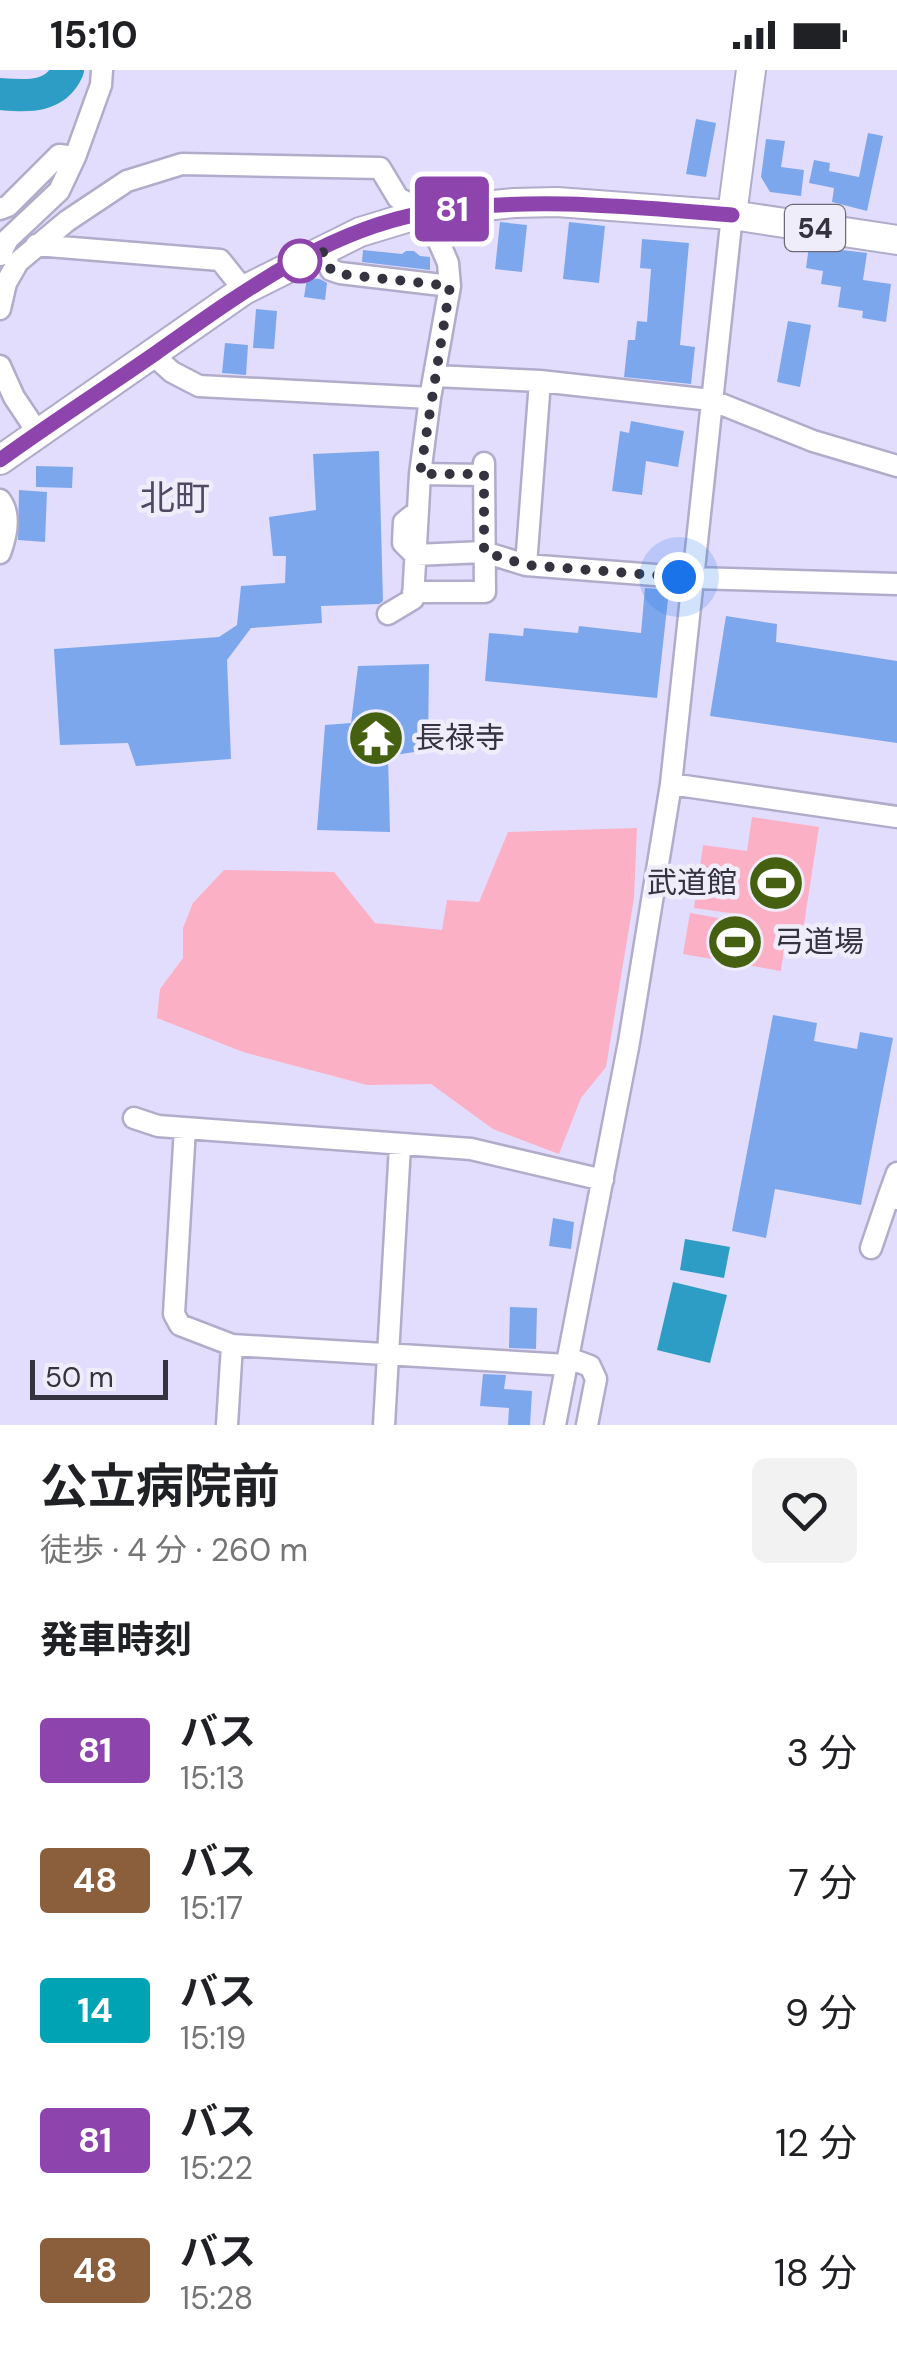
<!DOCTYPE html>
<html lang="ja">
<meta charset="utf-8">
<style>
:root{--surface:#fff;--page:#f2f2f2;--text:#202124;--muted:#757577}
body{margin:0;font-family:"DM Sans","Noto Sans JP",sans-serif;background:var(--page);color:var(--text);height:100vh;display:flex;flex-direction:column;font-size:38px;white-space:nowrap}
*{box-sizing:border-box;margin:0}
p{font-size:32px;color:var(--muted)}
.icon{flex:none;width:55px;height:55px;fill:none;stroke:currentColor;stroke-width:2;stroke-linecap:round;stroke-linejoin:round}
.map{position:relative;height:1355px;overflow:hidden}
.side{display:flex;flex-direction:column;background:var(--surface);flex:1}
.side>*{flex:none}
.badge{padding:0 20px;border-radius:8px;font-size:35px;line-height:65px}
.scale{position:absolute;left:30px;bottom:25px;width:138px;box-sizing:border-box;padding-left:10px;border:5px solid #35333f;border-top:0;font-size:28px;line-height:35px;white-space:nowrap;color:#35333f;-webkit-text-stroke:8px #f0edfb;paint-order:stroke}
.you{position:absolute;width:50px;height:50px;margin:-25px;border:8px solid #fff;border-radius:50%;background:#1a73e8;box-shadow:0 0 0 15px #1a73e833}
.map>.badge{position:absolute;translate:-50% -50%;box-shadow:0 0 0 5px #fff}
h2{padding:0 40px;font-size:38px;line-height:90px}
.round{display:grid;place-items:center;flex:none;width:105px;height:105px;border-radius:15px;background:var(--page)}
.head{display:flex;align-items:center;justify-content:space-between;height:170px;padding:0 40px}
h1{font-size:48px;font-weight:700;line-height:75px}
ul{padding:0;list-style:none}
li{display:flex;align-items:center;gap:30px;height:130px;padding:0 40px}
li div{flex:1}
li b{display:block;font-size:38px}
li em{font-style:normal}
li .badge{min-width:110px;font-weight:700;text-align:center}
.status{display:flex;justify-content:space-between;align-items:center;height:70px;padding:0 50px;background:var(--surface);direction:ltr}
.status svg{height:28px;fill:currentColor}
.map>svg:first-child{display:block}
.green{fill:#fbb0c6}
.water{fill:#2d9dc5}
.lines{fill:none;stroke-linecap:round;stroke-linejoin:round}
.river{stroke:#2d9dc5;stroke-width:32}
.building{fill:#7da7ed}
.minor-casing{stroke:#b1acca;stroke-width:25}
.major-casing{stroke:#b1acca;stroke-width:32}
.minor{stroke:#fff;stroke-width:20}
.major{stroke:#fff;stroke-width:28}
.line-casing{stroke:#fff;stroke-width:22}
.line{stroke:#8e44ad;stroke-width:15}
.walk{stroke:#35333f;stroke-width:10;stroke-dasharray:0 18}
.stop-dot{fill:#fff;stroke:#8e44ad;stroke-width:5}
.labels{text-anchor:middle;stroke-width:9;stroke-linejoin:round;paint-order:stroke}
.shield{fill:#f0edfb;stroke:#6d6b77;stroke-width:2.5}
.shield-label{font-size:28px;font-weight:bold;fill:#35333f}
.poi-label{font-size:30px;fill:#35333f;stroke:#f0edfb;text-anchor:start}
.quarter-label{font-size:35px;fill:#4f4964;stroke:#f0edfb}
</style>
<div class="status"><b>15:10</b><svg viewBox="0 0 49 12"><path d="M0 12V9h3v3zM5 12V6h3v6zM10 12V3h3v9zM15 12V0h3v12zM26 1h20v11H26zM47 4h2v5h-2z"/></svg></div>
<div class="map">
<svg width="897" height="1355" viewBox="0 0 897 1355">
<rect width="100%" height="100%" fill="#e3ddfd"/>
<path class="green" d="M 752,747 L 819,757 L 803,861 L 787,859 L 781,901 L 683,884 L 690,843 L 736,851 L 737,844 L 694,838 L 703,775 L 747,781 Z
M 637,758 L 634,828 L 606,997 L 581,1028 L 559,1084 L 493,1059 L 431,1014 L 367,1015 L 243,982 L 157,948 L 160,919 L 183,888 L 183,858 L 193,833 L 224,800 L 334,802 L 375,853 L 442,860 L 447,830 L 479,832 L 508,762 Z"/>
<path class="water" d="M 685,1169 L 730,1177 L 724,1208 L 680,1200 Z
M 673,1212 L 727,1225 L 710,1293 L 657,1280 Z"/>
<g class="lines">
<path class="river" d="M 0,24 C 27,26 55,29 68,0"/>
</g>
<path class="building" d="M 696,49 L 716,53 L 706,107 L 686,104 Z
M 868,63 L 883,66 L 867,141 L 832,132 L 834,118 L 809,113 L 814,90 L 830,93 L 829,101 L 859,107 Z
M 766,69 L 785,71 L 781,97 L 804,100 L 801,126 L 770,122 L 761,107 Z
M 500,152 L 527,155 L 522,202 L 495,199 Z
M 569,152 L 605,156 L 599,213 L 563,209 Z
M 642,169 L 689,173 L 680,275 L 695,277 L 691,314 L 624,307 L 628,270 L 635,270 L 637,251 L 647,252 L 651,199 L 640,198 Z
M 809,176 L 867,183 L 863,210 L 891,214 L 886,252 L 862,248 L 863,241 L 838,237 L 841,217 L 821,214 L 823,201 L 806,198 Z
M 363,180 L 402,184 L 406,181 L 414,181 L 420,186 L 430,187 L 430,200 L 362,192 Z
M 307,208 L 320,209 L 327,213 L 325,230 L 304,227 Z
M 256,239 L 277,241 L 274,279 L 253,278 Z
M 788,251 L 811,255 L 800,317 L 777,312 Z
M 225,273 L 248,275 L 246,305 L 222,303 Z
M 631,351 L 684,361 L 678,397 L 646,391 L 642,425 L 612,421 L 620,361 L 629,363 Z
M 379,381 L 383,531 L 379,534 L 321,536 L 322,553 L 251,558 L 227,590 L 231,689 L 136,696 L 128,673 L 60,675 L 54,579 L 219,567 L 237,555 L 241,516 L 285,513 L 286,486 L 273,486 L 269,447 L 316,440 L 313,384 Z
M 36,396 L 73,397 L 72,418 L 36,417 Z
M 19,420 L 47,422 L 45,472 L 18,470 Z
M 645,518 L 669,520 L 657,628 L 485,611 L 489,563 L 523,566 L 524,558 L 578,563 L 579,556 L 641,563 Z
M 726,546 L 777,554 L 776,572 L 897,591 L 897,673 L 710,646 Z
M 429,594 L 428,680 L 388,686 L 390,762 L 317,760 L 325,655 L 351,653 L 358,596 Z
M 773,945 L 817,953 L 814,971 L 857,979 L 860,962 L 893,968 L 861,1135 L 775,1119 L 766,1168 L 732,1161 Z
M 553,1148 L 574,1152 L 571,1179 L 549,1176 Z
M 510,1237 L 537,1238 L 536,1279 L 509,1278 Z
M 483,1304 L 506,1305 L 504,1319 L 532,1321 L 530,1355 L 508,1355 L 509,1338 L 480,1336 Z"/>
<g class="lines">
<g class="minor-casing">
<path id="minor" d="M 75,87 L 101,15 L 102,0
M 0,139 L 8,136 L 59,85 L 75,87 L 59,121 L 8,169 L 0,185
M 36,175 L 220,190 L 244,220
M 321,180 L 331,200 L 340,203 L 450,216
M 0,239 L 6,213 L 18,192 L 67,151 L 127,111 L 182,94 L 380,98 L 398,128 L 426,142 L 448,193 L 450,216 L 430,328 L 199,316 L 172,302 L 153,285
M 0,296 L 14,327 L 38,363
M 434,306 L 540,311 L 711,330 L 813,371 L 897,396
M 420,404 L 484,405
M 0,430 C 11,444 6,467 0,483
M 418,441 L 404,452 L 403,473 L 415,485 L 484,482 L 526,495 L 694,508 L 897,514
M 526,495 L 540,311
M 413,522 L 485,522 L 484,393
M 388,544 L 413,529 L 420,404 L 430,328
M 671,714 L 897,747
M 134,1048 L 158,1056 L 471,1079 L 603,1110
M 185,1058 L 174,1244 L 180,1255 L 232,1275 L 567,1295
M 897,1103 L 889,1125 L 897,1129
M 871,1178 L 889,1125
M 568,1288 L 590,1296 L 596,1309 L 587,1355
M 227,1355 L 232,1275
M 384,1355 L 400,1076
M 555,1355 L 629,972 L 671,714 L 732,145"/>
</g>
<g class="major-casing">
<path id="major" d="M 732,145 L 751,0
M 0,390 L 244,220 L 360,162 L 426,142 L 514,133 L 557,132 L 732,145 L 897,170"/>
</g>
<use href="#minor" class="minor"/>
<use href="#major" class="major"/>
</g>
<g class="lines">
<g class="line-casing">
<path id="line" d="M 0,390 C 51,353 104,319 156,283 C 238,225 328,158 430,142 C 531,126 631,137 732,145"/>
</g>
<use href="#line" class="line"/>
<path class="walk" d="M 300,191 L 296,193 L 322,180 L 331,200 L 340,204 L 450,216 L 420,404 L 484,404 L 484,482 L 526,495 L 679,507"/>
</g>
<defs>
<g id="temple-disc" transform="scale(2.875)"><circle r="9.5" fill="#456010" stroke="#f0edfb"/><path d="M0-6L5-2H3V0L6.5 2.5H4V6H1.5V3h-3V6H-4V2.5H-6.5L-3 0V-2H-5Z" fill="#fff"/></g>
<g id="stadium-disc" transform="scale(2.875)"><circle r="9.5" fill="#456010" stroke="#f0edfb"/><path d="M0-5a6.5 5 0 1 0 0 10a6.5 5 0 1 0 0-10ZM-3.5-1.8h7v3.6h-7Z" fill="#fff"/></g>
</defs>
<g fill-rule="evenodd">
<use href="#temple-disc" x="376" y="668"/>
<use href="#stadium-disc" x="776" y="813"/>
<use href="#stadium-disc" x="735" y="872"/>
</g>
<circle class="stop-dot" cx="300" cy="191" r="20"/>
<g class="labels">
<rect class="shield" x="785" y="135" width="60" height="46" rx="8"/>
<g class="shield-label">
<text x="815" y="168">54</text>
</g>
<g class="poi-label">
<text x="415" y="678">長禄寺</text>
<text x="737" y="823" text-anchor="end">武道館</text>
<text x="774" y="882">弓道場</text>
</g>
<g class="quarter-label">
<text x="175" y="440">北町</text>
</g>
</g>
</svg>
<div class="scale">50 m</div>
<div class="you" style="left:679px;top:507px"></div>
<b class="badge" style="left:452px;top:139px;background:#8e44ad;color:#fff">81</b>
</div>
<section class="side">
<div class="head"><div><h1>公立病院前</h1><p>徒歩 · 4 分 · 260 m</p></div><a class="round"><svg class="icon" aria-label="heart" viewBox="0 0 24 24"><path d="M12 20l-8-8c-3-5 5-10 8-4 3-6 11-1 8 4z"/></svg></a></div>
<h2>発車時刻</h2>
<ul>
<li><span class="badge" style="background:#8e44ad;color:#fff">81</span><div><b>バス</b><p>15:13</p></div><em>3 分</em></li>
<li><span class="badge" style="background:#8b5e3c;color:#fff">48</span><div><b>バス</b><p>15:17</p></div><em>7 分</em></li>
<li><span class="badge" style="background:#00a3b4;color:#fff">14</span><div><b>バス</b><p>15:19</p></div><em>9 分</em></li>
<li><span class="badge" style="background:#8e44ad;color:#fff">81</span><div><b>バス</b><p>15:22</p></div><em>12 分</em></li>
<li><span class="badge" style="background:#8b5e3c;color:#fff">48</span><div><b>バス</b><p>15:28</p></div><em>18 分</em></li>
</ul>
</section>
